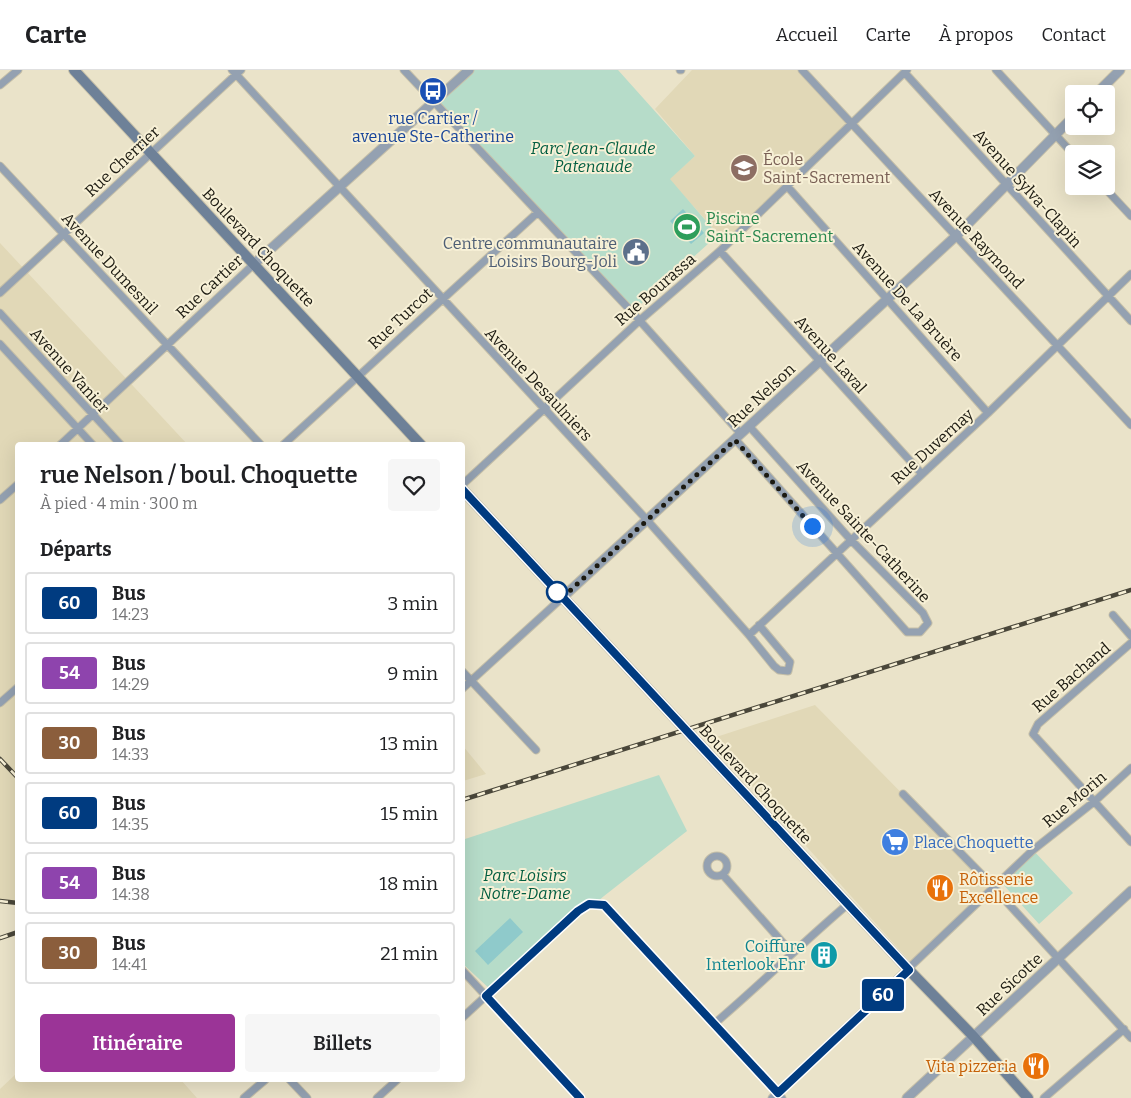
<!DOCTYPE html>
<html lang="fr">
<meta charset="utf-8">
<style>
:root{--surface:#fff;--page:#f6f6f6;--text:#202124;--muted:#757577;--line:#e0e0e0;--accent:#9b3497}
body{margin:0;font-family:Bitter,serif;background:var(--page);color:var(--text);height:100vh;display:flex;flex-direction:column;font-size:19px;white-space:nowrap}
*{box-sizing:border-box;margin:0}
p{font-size:16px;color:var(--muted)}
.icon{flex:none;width:28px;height:28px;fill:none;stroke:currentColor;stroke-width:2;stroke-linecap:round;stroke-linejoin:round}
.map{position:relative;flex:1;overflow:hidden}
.details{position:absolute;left:15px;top:372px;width:450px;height:640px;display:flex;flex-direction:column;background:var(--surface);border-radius:5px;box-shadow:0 5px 20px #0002}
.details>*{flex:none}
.badge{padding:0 10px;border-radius:4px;font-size:18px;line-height:32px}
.tools{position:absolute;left:1065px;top:15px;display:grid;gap:10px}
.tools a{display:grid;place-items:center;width:50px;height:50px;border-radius:5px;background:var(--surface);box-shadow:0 5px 20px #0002;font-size:25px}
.you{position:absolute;width:25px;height:25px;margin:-12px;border:4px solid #fff;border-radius:50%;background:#1a73e8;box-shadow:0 0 0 8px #1a73e833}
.map>.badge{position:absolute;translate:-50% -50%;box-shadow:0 0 0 2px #fff}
h2{padding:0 25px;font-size:19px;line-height:45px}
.round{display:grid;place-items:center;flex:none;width:52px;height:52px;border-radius:5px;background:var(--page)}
.head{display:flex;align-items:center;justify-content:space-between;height:85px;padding:0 25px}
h1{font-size:24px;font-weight:600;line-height:38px}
.action{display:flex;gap:10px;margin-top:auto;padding:10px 25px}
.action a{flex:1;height:58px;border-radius:5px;background:var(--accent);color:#fff;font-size:20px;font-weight:600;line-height:58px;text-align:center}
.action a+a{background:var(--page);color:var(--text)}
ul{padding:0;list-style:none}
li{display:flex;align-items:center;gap:15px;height:62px;margin:0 10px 8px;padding:0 15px;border:2px solid var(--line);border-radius:5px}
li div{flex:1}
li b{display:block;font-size:19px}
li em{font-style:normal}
li .badge{min-width:55px;font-weight:700;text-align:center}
header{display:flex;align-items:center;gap:30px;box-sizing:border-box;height:70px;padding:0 25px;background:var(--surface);border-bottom:1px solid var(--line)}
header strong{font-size:24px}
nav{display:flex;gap:28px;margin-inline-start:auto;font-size:18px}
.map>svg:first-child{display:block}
.built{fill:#e1d8b7}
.green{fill:#b6dcc9}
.water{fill:#8fcacb}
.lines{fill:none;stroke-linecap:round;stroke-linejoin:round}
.minor-casing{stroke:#c5bfa8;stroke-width:9}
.tertiary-casing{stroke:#c5bfa8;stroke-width:11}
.secondary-casing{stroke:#c5bfa8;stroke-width:12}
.minor{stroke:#94a1b1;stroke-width:7}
.tertiary{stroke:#94a1b1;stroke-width:9}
.secondary{stroke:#6e8198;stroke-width:10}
.rail-casing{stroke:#4a473a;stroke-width:4.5}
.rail{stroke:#f7f0d6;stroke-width:2.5;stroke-dasharray:8;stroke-linecap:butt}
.line-casing{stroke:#fff;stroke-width:11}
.line{stroke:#003b80;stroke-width:8}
.walk{stroke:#1c1a11;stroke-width:5;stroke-dasharray:0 9}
.stop-dot{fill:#fff;stroke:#003b80;stroke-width:2.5}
.labels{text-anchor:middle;stroke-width:4;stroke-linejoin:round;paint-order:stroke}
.transit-label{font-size:16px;fill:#164399;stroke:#f7f0d6}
.park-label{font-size:16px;font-style:italic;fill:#025e41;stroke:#f7f0d6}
.education-label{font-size:16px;fill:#785e54;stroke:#f7f0d6;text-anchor:start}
.street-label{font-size:16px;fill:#1c1a11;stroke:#f7f0d6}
.leisure-label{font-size:16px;fill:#27864d;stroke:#f7f0d6;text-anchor:start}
.service-label{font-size:16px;fill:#4e5e75;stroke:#f7f0d6;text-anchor:end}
.shop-label{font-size:16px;fill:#366cbe;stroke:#f7f0d6;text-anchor:start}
.food-label{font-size:16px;fill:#c56008;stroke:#f7f0d6;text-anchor:start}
.culture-label{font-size:16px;fill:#0d838f;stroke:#f7f0d6;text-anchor:end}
</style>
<header>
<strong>Carte</strong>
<nav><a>Accueil</a><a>Carte</a><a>À propos</a><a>Contact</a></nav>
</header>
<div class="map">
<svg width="1131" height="1028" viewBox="0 0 1131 1028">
<rect width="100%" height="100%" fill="#eae3c9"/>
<path class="built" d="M 692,0 L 802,0 L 852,54 L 727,174 L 669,109 L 695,86 L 655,39 Z
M 0,173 L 188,375 L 18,375 L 17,833 L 0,831 Z
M 815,635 L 994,817 L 913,895 L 710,669 Z
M 463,676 L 486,704 L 463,711 Z
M 17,1003 L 18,1010 L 181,1010 L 197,1028 L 0,1028 L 0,1019 Z"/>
<path class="green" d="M 469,0 L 618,0 L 695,86 L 670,109 L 718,165 L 632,242 L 434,32 Z
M 659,705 L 687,761 L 604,826 L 492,921 L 463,894 L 462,770 Z
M 1033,780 L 1073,823 L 1039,854 L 1000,811 Z"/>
<path class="water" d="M 683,139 L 704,163 L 691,174 L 670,151 Z
M 510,848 L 523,862 L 488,895 L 475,881 Z"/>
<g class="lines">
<g class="minor-casing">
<path id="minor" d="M 232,0 L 647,450 L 749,565 L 774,596 L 779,600 L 788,601 L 790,592 L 759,555
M 404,0 L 632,242 L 741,364
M 680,0 L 681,0
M 802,0 L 1131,355
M 996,0 L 1074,85
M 905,3 L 1131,251
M 0,15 L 18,0
M 0,96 L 261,375
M 787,116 L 988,343
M 1103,116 L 1131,146
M 720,181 L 922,404
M 0,223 L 241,0
M 0,243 L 121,375
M 0,274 L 93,375
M 735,369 L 907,562 L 920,562 L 928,553 L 923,543 L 850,469 L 749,356
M 60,375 L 254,194
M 283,375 L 537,143
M 462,415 L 639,251 L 720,181 L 907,0
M 0,430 L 18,414
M 1113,545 L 1131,566
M 749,565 L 988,343 L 1131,204
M 1131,573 L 1038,654 L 1033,664 L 1131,772
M 462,601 L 536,680
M 462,619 L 563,527
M 0,633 L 18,617
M 903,724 L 984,807 L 1131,968
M707 796a10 10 0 1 1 20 0a10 10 0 1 1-20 0Z
M 723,805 L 791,882
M 462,900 L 580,1028
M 462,948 L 578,841 C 587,835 594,831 604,835 L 782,1028
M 714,954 C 760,915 802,873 848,834
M 290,1010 L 307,1028
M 244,1028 L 265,1010
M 377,1028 L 397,1010
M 772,1028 L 1033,780 L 1095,731 L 1131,698
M 1044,1028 L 1124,959"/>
</g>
<g class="tertiary-casing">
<path id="tertiary" d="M 1096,24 L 1120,0
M 254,194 L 469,0
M 563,527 L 956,166 L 1074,46
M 907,1028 L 1131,821"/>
</g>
<g class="secondary-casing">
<path id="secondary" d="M 74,0 L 421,375
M 462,419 L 909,900 L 974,967 L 1028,1028"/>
</g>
<use href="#minor" class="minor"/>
<use href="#tertiary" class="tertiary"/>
<use href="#secondary" class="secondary"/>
<g class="rail-casing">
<path id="rail" d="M 0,689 L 18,708
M 462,730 L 1131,520
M 0,831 L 18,833
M 0,868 L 18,862"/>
</g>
<use href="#rail" class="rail"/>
</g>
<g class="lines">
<g class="line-casing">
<path id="line" d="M 462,419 L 909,900 L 778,1023 L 604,835 L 589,834 L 578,841 L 486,926 L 580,1028"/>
</g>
<use href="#line" class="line"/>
<path class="walk" d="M 557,522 L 563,527 L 735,370 L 812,456"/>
</g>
<defs>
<g id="bus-disc" transform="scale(1.4375)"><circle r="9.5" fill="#1a4fb4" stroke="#f7f0d6"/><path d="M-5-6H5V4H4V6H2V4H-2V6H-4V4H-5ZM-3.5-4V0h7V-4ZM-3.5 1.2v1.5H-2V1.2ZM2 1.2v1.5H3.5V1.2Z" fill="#fff"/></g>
<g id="school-disc" transform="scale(1.4375)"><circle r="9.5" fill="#8d6e63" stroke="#f7f0d6"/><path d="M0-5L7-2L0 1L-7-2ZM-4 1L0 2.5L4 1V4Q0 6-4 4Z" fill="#fff"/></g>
<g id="stadium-disc" transform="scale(1.4375)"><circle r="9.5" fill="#2e9e5b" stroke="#f7f0d6"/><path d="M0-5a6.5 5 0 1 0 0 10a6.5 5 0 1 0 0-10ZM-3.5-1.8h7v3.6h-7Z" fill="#fff"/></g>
<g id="civic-disc" transform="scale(1.4375)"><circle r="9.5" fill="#5c6f8a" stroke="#f7f0d6"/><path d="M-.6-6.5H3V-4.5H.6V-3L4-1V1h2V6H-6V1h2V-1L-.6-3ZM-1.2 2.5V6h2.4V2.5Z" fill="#fff"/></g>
<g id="supermarket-disc" transform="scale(1.4375)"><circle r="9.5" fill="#3f7fe0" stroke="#f7f0d6"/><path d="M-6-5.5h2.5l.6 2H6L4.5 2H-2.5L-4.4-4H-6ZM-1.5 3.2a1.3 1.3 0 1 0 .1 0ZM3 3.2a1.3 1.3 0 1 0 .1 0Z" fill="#fff"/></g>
<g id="restaurant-disc" transform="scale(1.4375)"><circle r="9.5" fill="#e8710a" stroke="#f7f0d6"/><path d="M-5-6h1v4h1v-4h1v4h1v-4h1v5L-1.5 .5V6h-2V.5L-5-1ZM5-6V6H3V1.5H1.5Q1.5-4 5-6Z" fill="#fff"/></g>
<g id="building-disc" transform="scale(1.4375)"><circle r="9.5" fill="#0f9aa8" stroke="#f7f0d6"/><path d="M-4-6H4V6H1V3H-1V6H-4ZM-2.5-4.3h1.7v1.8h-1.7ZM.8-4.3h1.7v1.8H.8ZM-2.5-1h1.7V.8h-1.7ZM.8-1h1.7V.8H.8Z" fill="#fff"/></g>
</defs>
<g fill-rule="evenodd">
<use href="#bus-disc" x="433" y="21"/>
<use href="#school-disc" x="744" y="98"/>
<use href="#stadium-disc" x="687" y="157"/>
<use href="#civic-disc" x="636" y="182"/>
<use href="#supermarket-disc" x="895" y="772"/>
<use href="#restaurant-disc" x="940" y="818"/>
<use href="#building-disc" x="824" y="885"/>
<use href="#restaurant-disc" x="1036" y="996"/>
</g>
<circle class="stop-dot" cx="557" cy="522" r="10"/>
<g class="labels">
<g class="transit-label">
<text x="433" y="54">rue Cartier /<tspan x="433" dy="18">avenue Ste-Catherine</tspan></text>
</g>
<g class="park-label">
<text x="593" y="84">Parc Jean-Claude<tspan x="593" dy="18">Patenaude</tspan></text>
<text x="525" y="811">Parc Loisirs<tspan x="525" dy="18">Notre-Dame</tspan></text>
</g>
<g class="education-label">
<text x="763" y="95">École<tspan x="763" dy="18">Saint-Sacrement</tspan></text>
</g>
<g class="street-label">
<text transform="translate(122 91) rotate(-43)" y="6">Rue Cherrier</text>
<text transform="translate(1028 118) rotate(48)" y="6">Avenue Sylva-Clapin</text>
<text transform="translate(977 168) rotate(47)" y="6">Avenue Raymond</text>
<text transform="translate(259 177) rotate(47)" y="6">Boulevard Choquette</text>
<text transform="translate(110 193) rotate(47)" y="6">Avenue Dumesnil</text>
<text transform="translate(209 216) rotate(-43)" y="6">Rue Cartier</text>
<text transform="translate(655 219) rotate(-41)" y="6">Rue Bourassa</text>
<text transform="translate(908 231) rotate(48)" y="6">Avenue De La Bruère</text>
<text transform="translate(400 248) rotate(-43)" y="6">Rue Turcot</text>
<text transform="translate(831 284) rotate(48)" y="6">Avenue Laval</text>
<text transform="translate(70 300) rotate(48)" y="6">Avenue Vanier</text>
<text transform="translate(539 314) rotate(47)" y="6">Avenue Desaulniers</text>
<text transform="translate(761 325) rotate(-43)" y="6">Rue Nelson</text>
<text transform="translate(932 376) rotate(-42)" y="6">Rue Duvernay</text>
<text transform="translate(864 461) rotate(47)" y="6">Avenue Sainte-Catherine</text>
<text transform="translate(1071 607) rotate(-41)" y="6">Rue Bachand</text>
<text transform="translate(756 714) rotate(47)" y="6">Boulevard Choquette</text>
<text transform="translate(1074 729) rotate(-40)" y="6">Rue Morin</text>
<text transform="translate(1009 914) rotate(-43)" y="6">Rue Sicotte</text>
</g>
<g class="leisure-label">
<text x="706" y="154">Piscine<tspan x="706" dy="18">Saint-Sacrement</tspan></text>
</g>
<g class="service-label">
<text x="617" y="179">Centre communautaire<tspan x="617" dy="18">Loisirs Bourg-Joli</tspan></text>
</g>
<g class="shop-label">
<text x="914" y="778">Place Choquette</text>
</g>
<g class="food-label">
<text x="959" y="815">Rôtisserie<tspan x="959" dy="18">Excellence</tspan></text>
<text x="1017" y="1002" text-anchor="end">Vita pizzeria</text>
</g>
<g class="culture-label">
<text x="805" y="882">Coiffure<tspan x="805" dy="18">Interlook Enr</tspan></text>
</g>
</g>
</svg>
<div class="tools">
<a><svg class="icon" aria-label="locate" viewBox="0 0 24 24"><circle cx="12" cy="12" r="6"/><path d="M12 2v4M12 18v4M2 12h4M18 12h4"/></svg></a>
<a><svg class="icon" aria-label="layers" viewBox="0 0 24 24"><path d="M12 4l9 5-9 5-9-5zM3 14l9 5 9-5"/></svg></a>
</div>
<div class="you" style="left:812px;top:456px"></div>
<b class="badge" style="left:883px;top:925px;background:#003b80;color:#fff">60</b>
<section class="details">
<div class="head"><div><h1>rue Nelson / boul. Choquette</h1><p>À pied · 4 min · 300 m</p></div><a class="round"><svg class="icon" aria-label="heart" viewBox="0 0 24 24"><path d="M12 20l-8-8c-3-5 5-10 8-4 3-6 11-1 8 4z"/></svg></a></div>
<h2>Départs</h2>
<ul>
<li><span class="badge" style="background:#003b80;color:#fff">60</span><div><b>Bus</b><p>14:23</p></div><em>3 min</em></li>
<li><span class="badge" style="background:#8e44ad;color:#fff">54</span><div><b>Bus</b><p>14:29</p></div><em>9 min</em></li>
<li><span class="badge" style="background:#8b5e3c;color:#fff">30</span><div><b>Bus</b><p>14:33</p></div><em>13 min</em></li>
<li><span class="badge" style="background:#003b80;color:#fff">60</span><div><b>Bus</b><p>14:35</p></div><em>15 min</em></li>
<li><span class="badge" style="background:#8e44ad;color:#fff">54</span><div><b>Bus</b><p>14:38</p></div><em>18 min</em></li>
<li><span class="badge" style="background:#8b5e3c;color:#fff">30</span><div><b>Bus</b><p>14:41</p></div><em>21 min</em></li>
</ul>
<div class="action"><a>Itinéraire</a><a>Billets</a></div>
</section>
</div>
